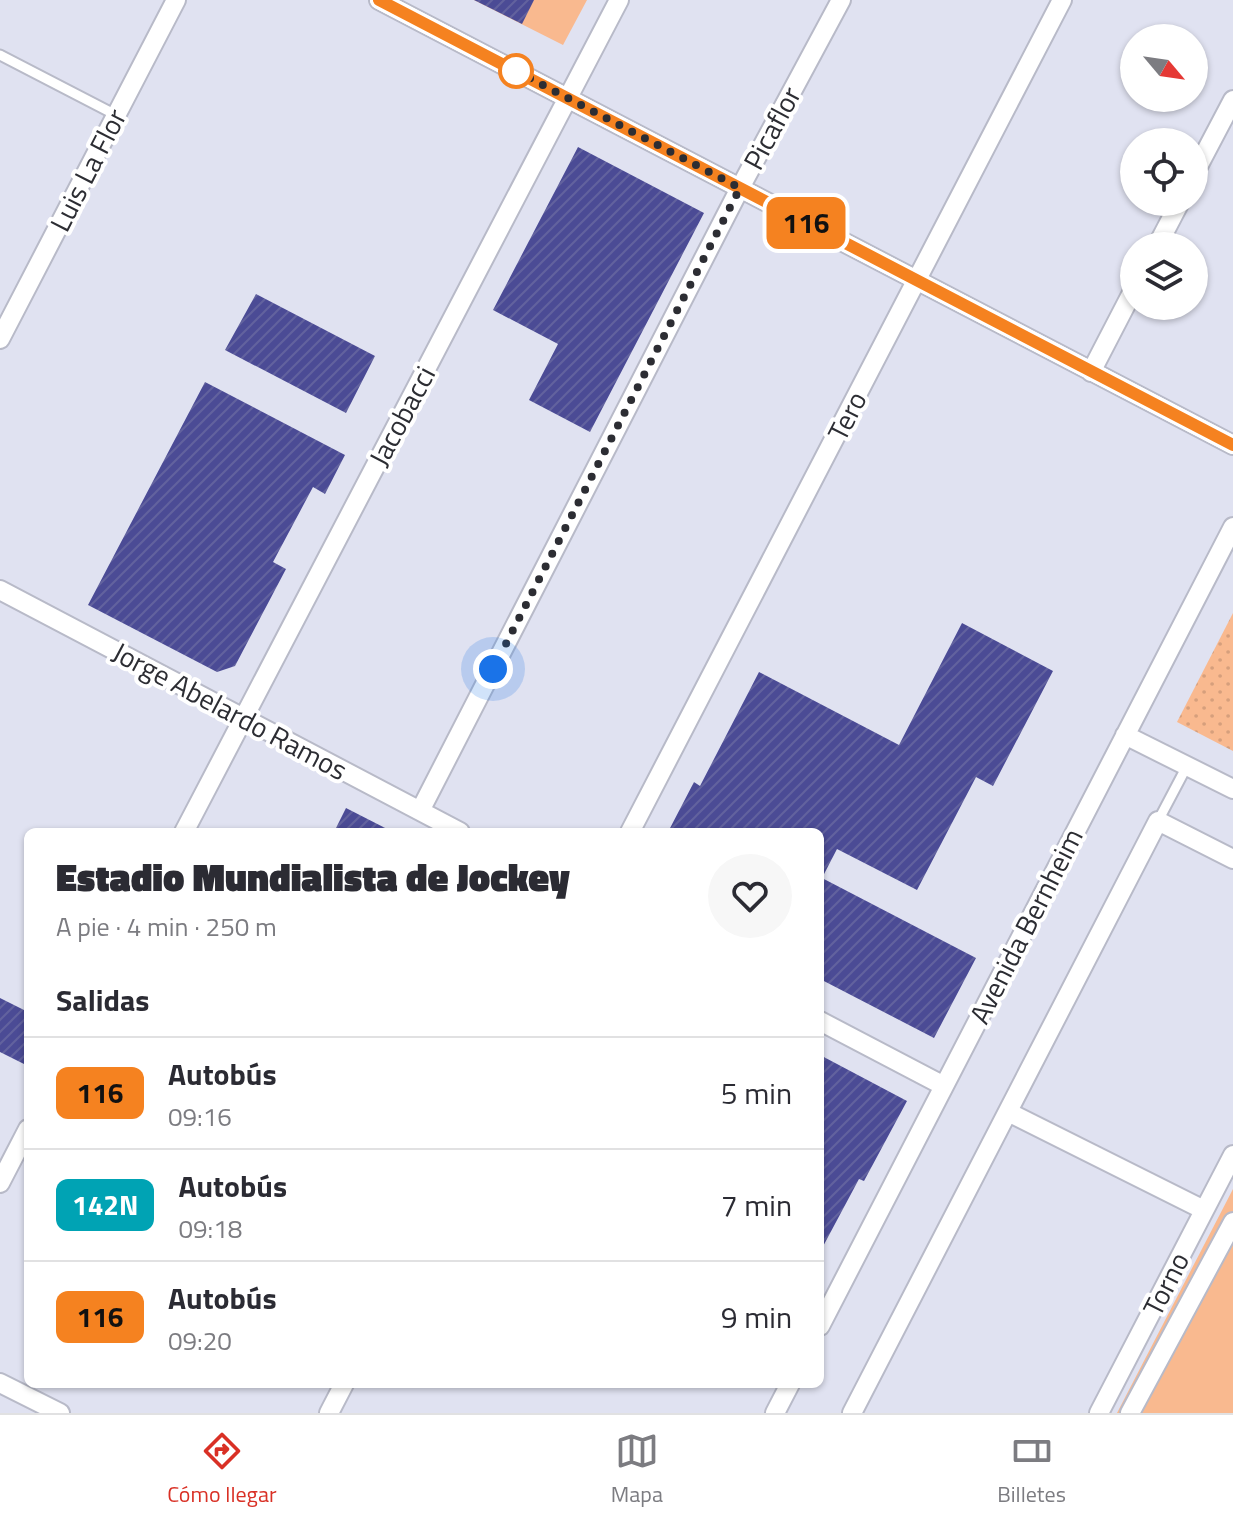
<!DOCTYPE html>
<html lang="es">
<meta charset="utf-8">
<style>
:root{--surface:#fff;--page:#f7f7f7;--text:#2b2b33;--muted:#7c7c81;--line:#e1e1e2;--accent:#d93025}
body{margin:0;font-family:"Titillium Web",sans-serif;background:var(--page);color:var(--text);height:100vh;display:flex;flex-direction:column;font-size:30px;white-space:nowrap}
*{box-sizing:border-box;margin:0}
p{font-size:26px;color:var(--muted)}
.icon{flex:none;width:44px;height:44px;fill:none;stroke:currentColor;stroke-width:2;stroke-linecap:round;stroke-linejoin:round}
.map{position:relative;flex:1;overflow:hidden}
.side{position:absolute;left:24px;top:828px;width:800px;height:560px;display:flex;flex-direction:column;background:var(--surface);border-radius:12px;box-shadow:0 2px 6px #0004}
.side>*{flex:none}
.badge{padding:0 16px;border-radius:12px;font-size:28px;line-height:52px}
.needle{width:52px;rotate:119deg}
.tools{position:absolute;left:1120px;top:24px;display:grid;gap:16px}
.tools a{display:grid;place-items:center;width:88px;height:88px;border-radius:50%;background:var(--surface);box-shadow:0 2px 6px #0004;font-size:40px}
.you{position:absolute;width:40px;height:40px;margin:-20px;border:6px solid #fff;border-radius:50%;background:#1a73e8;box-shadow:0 0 0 12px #1a73e833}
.map>.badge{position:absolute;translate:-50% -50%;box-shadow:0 0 0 4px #fff}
h2{padding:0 32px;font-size:30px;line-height:72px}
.round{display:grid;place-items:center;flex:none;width:84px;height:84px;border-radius:42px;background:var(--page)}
.headline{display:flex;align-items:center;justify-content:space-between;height:136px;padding:0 32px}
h1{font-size:38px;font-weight:800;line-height:60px}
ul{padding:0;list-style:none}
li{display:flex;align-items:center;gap:24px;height:112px;padding:0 32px;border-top:2px solid var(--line)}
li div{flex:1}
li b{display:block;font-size:30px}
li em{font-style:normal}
li .badge{min-width:88px;font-weight:700;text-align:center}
.tab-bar{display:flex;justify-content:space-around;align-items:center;height:112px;border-top:2px solid var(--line);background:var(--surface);font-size:22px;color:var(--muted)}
.tab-bar a{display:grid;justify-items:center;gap:4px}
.tab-bar .active{color:var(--accent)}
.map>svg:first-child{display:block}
.grass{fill:url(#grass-dots)}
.pitch{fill:#f9b98f}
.building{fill:url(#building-hatch)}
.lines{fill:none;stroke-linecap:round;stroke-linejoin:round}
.lane-casing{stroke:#b8bac8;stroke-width:13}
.street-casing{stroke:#b8bac8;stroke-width:22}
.lane{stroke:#fff;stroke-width:9}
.street{stroke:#fff;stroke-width:18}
.line-casing{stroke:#fff;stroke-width:18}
.line{stroke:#f58220;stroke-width:12}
.walk{stroke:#2c2d33;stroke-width:8;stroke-dasharray:0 14.4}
.stop-dot{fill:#fff;stroke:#f58220;stroke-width:4}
.labels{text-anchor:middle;stroke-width:8;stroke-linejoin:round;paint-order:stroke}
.street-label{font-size:28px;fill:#2c2d33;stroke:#fff}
</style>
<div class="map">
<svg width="1233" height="1413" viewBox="0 0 1233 1413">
<defs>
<pattern id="grass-dots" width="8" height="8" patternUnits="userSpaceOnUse" patternTransform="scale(2)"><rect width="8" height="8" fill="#f9b98f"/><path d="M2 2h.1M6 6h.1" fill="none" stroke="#d69f7c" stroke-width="1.8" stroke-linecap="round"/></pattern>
<pattern id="building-hatch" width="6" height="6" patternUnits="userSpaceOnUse" patternTransform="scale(2)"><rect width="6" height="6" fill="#4b4b95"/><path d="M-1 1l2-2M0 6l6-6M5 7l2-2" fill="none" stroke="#62629e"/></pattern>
</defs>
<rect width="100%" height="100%" fill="#e0e2f1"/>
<path class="grass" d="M 1233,613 L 1233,751 L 1177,722 Z"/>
<path class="pitch" d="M 474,0 L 587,0 L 563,45 Z
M 1233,1189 L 1233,1413 L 1117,1413 Z"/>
<path class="building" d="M 474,0 L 534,0 L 522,24 Z
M 578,147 L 704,213 L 590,432 L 529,400 L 558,344 L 493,310 Z
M 256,294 L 375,356 L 346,413 L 225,350 Z
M 205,382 L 345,455 L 325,494 L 313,487 L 273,562 L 286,569 L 235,666 L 217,672 L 88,605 Z
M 962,623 L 1053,671 L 993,786 L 976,777 L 917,890 L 837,849 L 822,878 L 976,958 L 934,1038 L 820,979 L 820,832 L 668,832 L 694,782 L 700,786 L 759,672 L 899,745 Z
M 346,808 L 393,832 L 334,832 Z
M 0,998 L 28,1012 L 28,1066 L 0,1052 Z
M 820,1055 L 907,1101 L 864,1181 L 859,1179 L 820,1252 Z"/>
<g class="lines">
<g class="lane-casing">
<path id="lane" d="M 0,55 L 116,115
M 1158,821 L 1187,766"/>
</g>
<g class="street-casing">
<path id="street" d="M 379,0 L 1233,445
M 1194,174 L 1233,100
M 1157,246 L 1180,202
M 0,339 L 176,0
M 1091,372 L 1134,289
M 0,590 L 460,832
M 1125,735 L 1233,789
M 420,811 L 740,188 L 841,0
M 184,832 L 619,0
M 630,832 L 1062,0
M 820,1021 L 944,1086
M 1008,1112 L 1204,1210
M 0,1183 L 28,1129
M 820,1326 L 1233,527
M 0,1383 L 60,1413
M 329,1413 L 344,1384
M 775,1413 L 790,1384
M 852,1413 L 1158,821 L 1233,859
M 1099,1413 L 1233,1155
M 1130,1413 L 1233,1222"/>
</g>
<use href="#lane" class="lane"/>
<use href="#street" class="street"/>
</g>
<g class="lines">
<g class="line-casing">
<path id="line" d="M 379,0 L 1233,445"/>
</g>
<use href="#line" class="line"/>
<path class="walk" d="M 493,669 L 740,188 L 516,71"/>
</g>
<circle class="stop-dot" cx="516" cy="71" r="16"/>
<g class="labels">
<g class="street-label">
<text transform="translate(772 128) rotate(-62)" y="10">Picaflor</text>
<text transform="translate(88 170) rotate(-63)" y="10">Luis La Flor</text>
<text transform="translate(402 416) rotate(-62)" y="10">Jacobacci</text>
<text transform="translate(847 416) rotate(-63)" y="10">Tero</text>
<text transform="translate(230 711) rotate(28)" y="10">Jorge Abelardo Ramos</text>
<text transform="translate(1026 926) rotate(-63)" y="10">Avenida Bernheim</text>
<text transform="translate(1166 1284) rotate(-63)" y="10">Torno</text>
</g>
</g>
</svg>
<div class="tools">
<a><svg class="needle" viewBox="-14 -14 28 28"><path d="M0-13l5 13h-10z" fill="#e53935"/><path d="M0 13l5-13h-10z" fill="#7c7c81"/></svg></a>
<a><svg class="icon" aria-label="locate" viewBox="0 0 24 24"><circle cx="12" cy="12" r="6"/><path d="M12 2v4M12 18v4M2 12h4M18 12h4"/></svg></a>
<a><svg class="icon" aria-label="layers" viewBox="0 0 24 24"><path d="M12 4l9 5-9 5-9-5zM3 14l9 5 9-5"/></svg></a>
</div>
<div class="you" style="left:493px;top:669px"></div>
<b class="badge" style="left:806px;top:223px;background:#f58220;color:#111">116</b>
<section class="side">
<div class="headline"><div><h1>Estadio Mundialista de Jockey</h1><p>A pie · 4 min · 250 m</p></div><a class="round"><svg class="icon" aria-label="heart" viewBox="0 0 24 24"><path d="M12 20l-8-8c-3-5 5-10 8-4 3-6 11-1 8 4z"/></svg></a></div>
<h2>Salidas</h2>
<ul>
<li><span class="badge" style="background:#f58220;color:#111">116</span><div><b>Autobús</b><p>09:16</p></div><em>5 min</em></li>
<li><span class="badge" style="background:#00a3b4;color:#fff">142N</span><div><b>Autobús</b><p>09:18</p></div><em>7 min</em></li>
<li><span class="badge" style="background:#f58220;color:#111">116</span><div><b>Autobús</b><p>09:20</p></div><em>9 min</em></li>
</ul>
</section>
</div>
<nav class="tab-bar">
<a class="active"><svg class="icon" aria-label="directions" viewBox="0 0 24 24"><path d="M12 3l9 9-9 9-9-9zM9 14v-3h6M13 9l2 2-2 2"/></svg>Cómo llegar</a>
<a><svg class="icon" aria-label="map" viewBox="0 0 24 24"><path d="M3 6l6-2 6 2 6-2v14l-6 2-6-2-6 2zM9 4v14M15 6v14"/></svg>Mapa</a>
<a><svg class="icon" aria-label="tickets" viewBox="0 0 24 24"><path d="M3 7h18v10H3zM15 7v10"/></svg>Billetes</a>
</nav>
